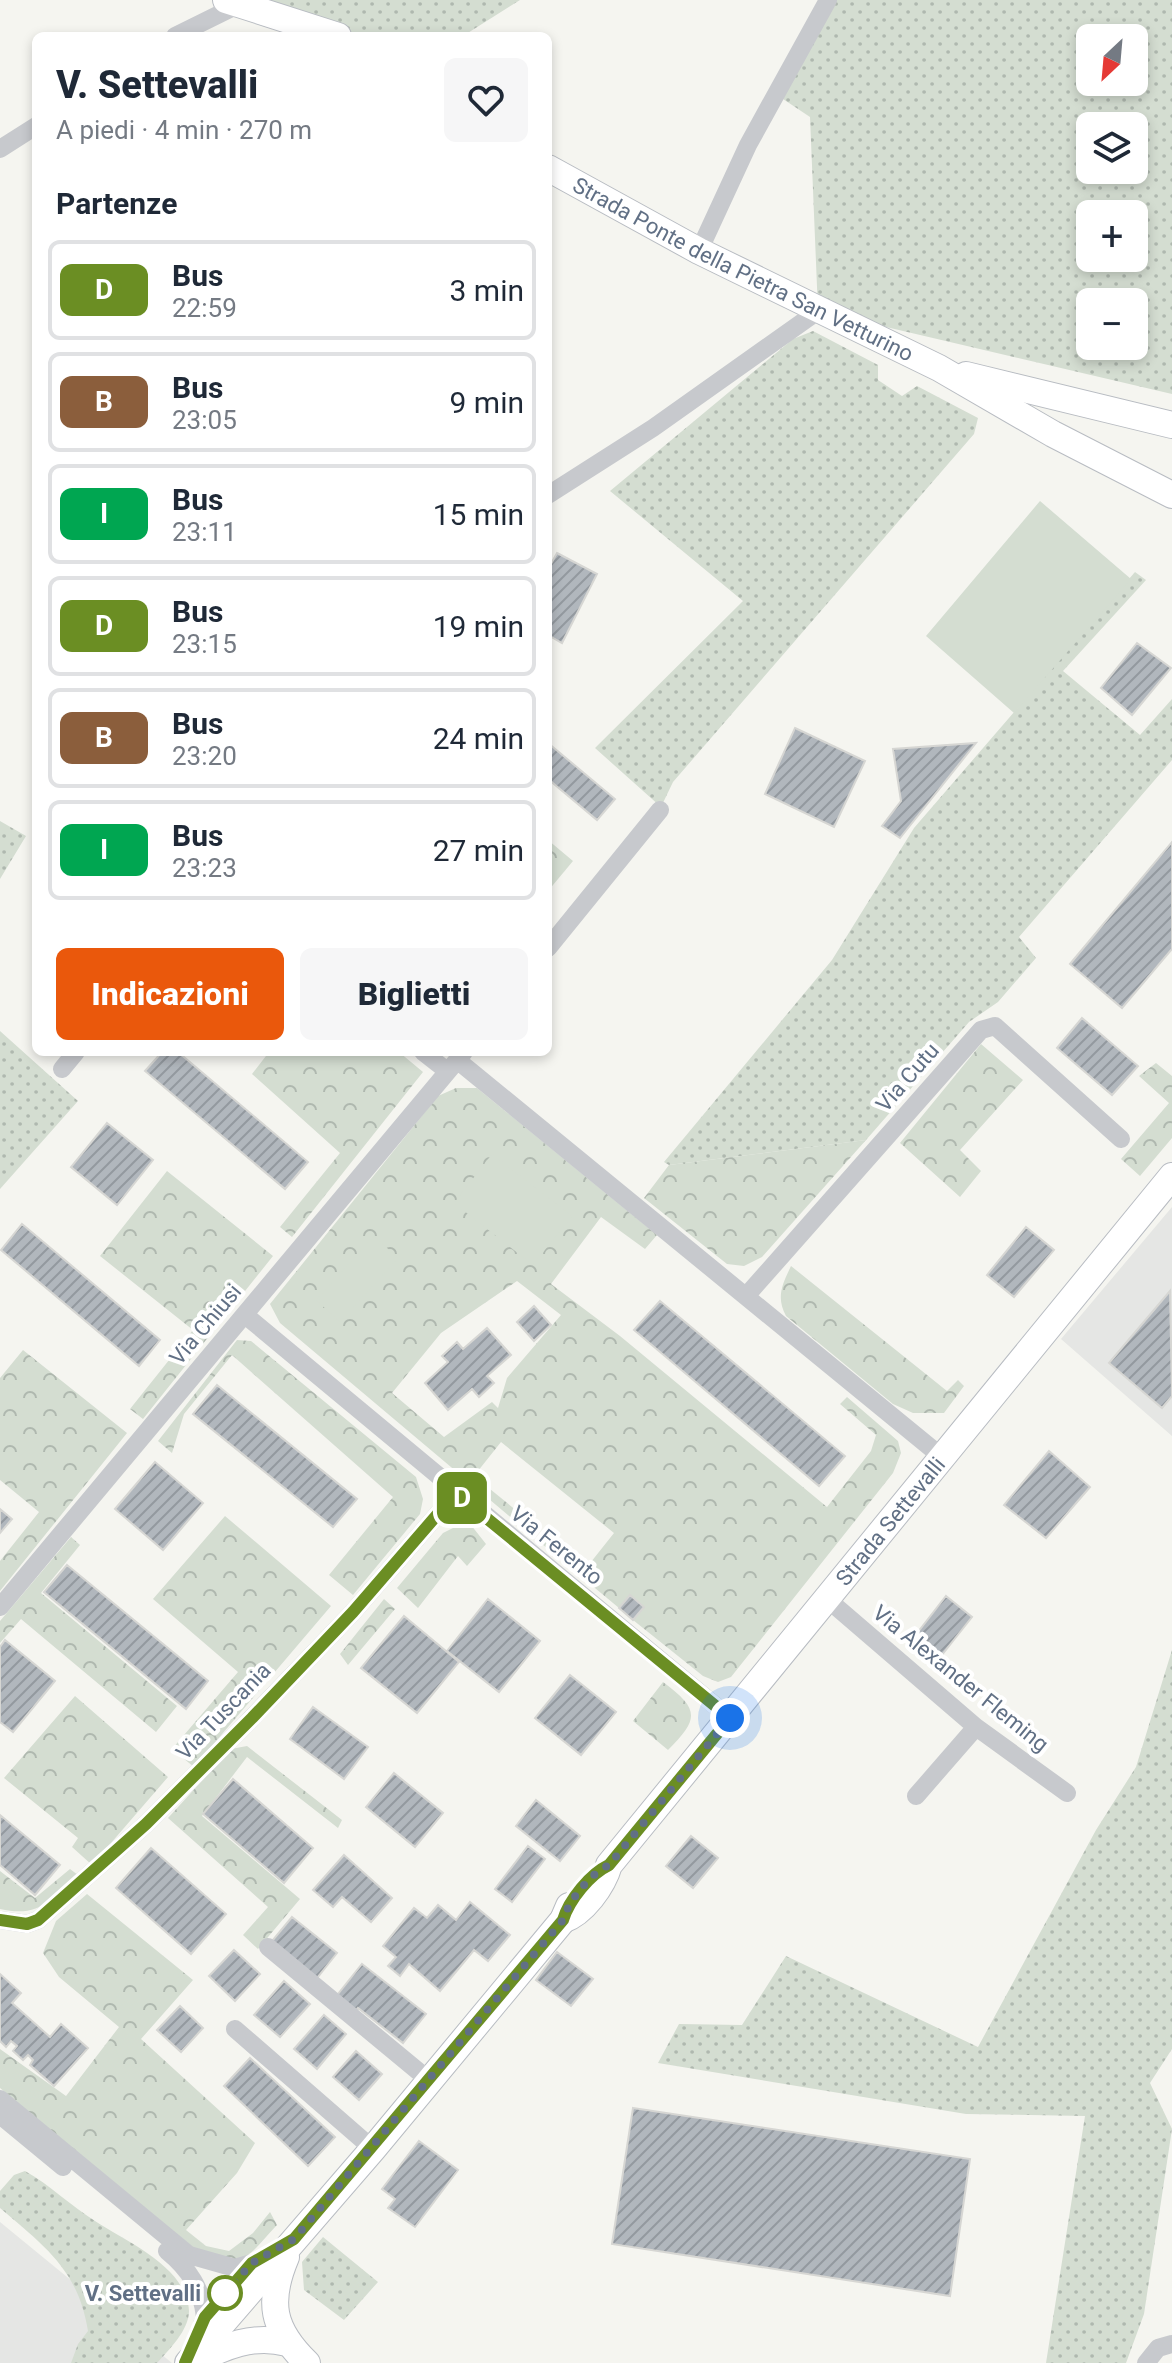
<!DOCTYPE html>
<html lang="it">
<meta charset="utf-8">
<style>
:root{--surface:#fff;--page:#f6f6f7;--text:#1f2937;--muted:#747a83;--line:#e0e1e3;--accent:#ea580c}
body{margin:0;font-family:Roboto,sans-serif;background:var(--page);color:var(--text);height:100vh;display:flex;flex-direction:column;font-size:30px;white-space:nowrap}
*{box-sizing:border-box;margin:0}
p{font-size:26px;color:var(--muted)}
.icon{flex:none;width:44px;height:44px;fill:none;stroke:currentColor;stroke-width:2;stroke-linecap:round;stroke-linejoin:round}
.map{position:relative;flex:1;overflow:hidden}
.sheet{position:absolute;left:32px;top:32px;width:520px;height:1024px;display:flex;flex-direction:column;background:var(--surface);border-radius:12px;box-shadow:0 4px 12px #0003}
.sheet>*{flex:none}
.badge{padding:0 16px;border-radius:12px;font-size:28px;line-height:52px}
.needle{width:52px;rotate:206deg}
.fabs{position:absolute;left:1076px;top:24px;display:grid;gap:16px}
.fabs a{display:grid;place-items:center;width:72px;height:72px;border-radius:12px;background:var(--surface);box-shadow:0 4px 12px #0003;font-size:40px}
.you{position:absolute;width:40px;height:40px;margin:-20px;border:6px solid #fff;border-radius:50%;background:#1a73e8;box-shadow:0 0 0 12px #1a73e833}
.map>.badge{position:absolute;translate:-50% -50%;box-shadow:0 0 0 4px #fff}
h2{padding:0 24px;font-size:30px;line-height:72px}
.round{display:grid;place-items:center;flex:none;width:84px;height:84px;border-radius:12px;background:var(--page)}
.summary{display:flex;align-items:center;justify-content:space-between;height:136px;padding:0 24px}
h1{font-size:38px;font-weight:800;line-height:60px}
.cta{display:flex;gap:16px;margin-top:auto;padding:16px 24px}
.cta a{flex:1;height:92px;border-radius:12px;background:var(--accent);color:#fff;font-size:32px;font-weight:800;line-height:92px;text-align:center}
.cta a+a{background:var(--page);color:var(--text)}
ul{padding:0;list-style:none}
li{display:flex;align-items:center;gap:24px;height:100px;margin:0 16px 12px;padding:0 8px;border:4px solid var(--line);border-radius:12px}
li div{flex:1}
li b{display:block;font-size:30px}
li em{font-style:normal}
li .badge{min-width:88px;font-weight:700;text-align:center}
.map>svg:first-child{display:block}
.built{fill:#e5e6e4}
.grass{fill:url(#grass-dots);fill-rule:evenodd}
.park{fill:url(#park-crowns);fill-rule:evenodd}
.pitch{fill:#d4ddd1}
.building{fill:url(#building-hatch);stroke:#d6d6d3;stroke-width:2}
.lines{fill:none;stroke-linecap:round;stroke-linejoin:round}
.secondary-casing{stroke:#b8bcc2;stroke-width:28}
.street{stroke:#c7c9cd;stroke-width:18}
.secondary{stroke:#fff;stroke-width:26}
.line-casing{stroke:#fff;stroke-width:18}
.line{stroke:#6b8e23;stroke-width:12}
.walk{stroke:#617085;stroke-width:8;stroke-dasharray:0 14.4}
.stop-dot{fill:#fff;stroke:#6b8e23;stroke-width:4}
.labels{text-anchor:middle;stroke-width:8;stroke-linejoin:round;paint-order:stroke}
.street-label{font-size:22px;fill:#617085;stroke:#fff}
.stop-label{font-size:22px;font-weight:bold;fill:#617085;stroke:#fff;text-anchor:end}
</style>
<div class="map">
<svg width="1172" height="2363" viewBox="0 0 1172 2363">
<defs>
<pattern id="grass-dots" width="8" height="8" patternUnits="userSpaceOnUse" patternTransform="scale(2)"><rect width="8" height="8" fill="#d4ddd1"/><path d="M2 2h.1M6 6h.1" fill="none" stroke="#afb8af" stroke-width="1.8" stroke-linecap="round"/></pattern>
<pattern id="park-crowns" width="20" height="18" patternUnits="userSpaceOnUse" patternTransform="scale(2)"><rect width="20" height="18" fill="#d4ddd1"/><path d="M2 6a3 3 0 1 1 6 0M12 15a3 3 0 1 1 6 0" fill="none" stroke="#afb8af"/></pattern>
<pattern id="building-hatch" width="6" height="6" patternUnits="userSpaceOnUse" patternTransform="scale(2)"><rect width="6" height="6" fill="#b1b7bd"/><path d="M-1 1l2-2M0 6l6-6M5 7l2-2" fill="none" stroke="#93999f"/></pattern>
</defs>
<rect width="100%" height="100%" fill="#f5f5f0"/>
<path class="built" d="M 1172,1207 L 1172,1436 L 1061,1339 Z
M 0,2222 L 172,2363 L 0,2363 Z"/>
<path class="grass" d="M 226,0 L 520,0 L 463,36 L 303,36 Z
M 828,0 L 1172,0 L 1172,394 L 818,311 L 810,117 L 783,99 ZM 1090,38 L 1134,38 L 1134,82 L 1090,82 ZM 1090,126 L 1134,126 L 1134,170 L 1090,170 ZM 1090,214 L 1134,214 L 1134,258 L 1090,258 ZM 1090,302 L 1134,302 L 1134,346 L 1090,346 Z
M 813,331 L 878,365 L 878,380 L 902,396 L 917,386 L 978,418 L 974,434 L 673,782 L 661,807 L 595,748 L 743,601 L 610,491 L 793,339 Z
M 1135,572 L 1146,580 L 1063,671 L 1140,735 L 1172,699 L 1172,760 L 1019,937 L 1036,958 L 998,1002 L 969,1022 L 866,1140 L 669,1165 L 664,1162 L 832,960 L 914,828 Z
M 0,821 L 26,836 L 0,879 Z
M 0,1031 L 78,1101 L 0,1189 Z
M 1172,1650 L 1172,2049 L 1150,2083 L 1172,2129 L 1144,2314 L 1126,2363 L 1046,2363 L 1085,2116 L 966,2114 L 658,2063 L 679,2024 L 742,2025 L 786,1956 L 978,2047 L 1096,1830 L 1136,1767 Z
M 25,2171 C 50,2185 71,2206 95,2221 C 127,2242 187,2267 189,2311 C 189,2330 169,2350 157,2363 L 71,2363 L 78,2344 L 88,2331 C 78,2269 44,2246 0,2208 L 0,2191 L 14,2175 Z
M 323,2237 L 378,2282 L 344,2320 L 304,2290 L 302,2262 Z"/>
<path class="park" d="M 548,840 L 573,861 L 548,891 Z
M 981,1044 L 1023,1080 L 960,1150 L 981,1171 L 960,1197 L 900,1143 Z
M 269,1052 L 399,1052 L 423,1072 L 292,1237 L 280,1227 L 340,1153 L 252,1074 Z
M 1156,1063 L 1172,1076 L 1172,1138 L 1140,1176 L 1121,1159 L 1169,1103 L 1139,1076 Z
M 456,1088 L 477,1088 L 657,1235 L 645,1249 L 601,1217 L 551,1284 L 620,1336 L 827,1507 L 871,1451 L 876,1435 L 840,1404 L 847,1397 L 898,1441 L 901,1453 L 893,1473 L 731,1677 L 718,1682 L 703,1676 L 633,1620 L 644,1607 L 630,1595 L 619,1608 L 542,1544 L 549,1537 L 587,1567 L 614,1533 L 501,1442 L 474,1476 L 528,1520 L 521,1526 L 280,1323 L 270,1304 L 438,1096 ZM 517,1281 L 561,1315 L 507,1378 L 498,1408 L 492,1402 L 444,1437 L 392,1393 L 441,1333 Z
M 866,1140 L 762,1257 L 744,1266 L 727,1264 L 644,1198 L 669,1165 Z
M 167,1171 L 273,1256 L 143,1419 L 130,1409 L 193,1330 L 100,1256 Z
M 791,1266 L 947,1391 L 958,1380 L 964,1386 L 944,1413 L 913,1413 L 893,1404 L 786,1316 C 776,1297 782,1285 791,1266 Z
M 237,1340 L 251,1341 L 416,1477 L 423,1499 L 420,1514 L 353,1595 L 329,1575 L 393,1497 L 232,1355 L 184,1414 L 172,1453 L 158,1441 Z
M 23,1350 L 127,1433 L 0,1591 L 0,1561 L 39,1512 L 0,1480 L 0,1378 Z
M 225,1516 L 331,1606 L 194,1767 L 172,1749 L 238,1672 L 153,1599 Z
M 461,1524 L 471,1525 L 486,1544 L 467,1566 L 458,1556 L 418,1608 L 397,1588 L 443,1533 Z
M 71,1537 L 80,1545 L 41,1593 L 177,1706 L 156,1732 L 21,1619 L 0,1643 L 0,1621 Z
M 384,1599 L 395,1609 L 348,1665 L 340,1654 Z
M 663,1682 C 699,1709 700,1718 668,1750 L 633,1721 Z
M 75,1696 L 168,1777 L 92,1865 L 72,1847 L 78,1838 L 4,1778 Z
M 247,1746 L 342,1820 L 338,1828 L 247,1757 L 202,1816 L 300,1899 L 258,1949 L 243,1935 L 268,1907 L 168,1818 L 231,1749 Z
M 70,1869 L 78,1875 C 52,1900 39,1918 0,1909 L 0,1871 L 35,1898 Z
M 87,1894 L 193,1980 L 141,2039 L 255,2143 L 237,2173 L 186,2230 L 206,2246 L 229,2251 L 253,2233 L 270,2212 L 277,2225 C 246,2258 249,2266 202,2255 L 0,2088 L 0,2049 L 66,2096 L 119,2027 L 59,1977 L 43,1953 L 56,1921 Z"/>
<path class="pitch" d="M 1040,501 L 1131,579 L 1014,713 L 926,636 Z
M 492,1154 L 572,1216 L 533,1265 L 454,1203 Z
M 374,1236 L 398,1258 L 340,1322 L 316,1300 Z"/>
<path class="building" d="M 557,553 L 597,574 L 562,643 L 548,635 L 548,569 Z
M 1137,643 L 1171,668 L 1132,715 L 1101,688 Z
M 795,728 L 865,761 L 834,827 L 765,794 Z
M 548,743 L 615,799 L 597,820 L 548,779 Z
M 976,743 L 900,838 L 882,826 L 901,801 L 893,749 Z
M 1172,842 L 1172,949 L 1122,1008 L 1070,964 Z
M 1082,1018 L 1138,1066 L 1112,1095 L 1057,1048 Z
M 162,1052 L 178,1052 L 308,1162 L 285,1189 L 145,1071 Z
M 107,1123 L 153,1160 L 117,1205 L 71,1167 Z
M 22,1224 L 160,1340 L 139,1366 L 1,1250 Z
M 1026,1227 L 1054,1250 L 1014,1297 L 987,1275 Z
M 1170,1291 L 1172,1396 L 1162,1408 L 1109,1363 Z
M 660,1301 L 845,1456 L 819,1486 L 634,1330 Z
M 534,1306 L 551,1325 L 534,1341 L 517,1322 Z
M 487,1328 L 511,1355 L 487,1376 L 494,1383 L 479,1397 L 472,1389 L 448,1410 L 425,1383 L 448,1362 L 442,1356 L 457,1342 L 463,1349 Z
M 217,1385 L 357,1499 L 333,1527 L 193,1414 Z
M 1049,1451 L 1090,1487 L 1046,1538 L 1004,1505 Z
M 155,1462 L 203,1503 L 163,1550 L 115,1509 Z
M 0,1509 L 12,1519 L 0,1533 Z
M 67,1565 L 208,1681 L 186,1709 L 44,1592 Z
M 630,1595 L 644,1607 L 633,1620 L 619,1608 Z
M 946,1596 L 972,1617 L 937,1661 L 911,1641 Z
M 488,1599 L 540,1641 L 499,1692 L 447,1651 Z
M 404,1616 L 459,1662 L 417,1713 L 361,1668 Z
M 5,1640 L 55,1681 L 13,1732 L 0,1722 L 0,1647 Z
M 570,1675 L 616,1712 L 581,1755 L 535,1718 Z
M 313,1707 L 368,1747 L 344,1779 L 290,1739 Z
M 394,1773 L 443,1813 L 415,1847 L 366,1807 Z
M 233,1779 L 313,1848 L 284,1883 L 203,1814 Z
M 536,1800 L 580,1836 L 560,1861 L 516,1826 Z
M 0,1815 L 60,1865 L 35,1895 L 0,1865 Z
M 691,1836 L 718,1858 L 693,1888 L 666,1866 Z
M 528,1846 L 545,1859 L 512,1902 L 495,1889 Z
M 151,1848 L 226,1914 L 191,1954 L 116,1888 Z
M 344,1855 L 392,1898 L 371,1922 L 342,1897 L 333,1907 L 313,1890 Z
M 470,1902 L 510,1935 L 488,1961 L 474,1950 L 440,1991 L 409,1964 L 400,1976 L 388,1966 L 396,1957 L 383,1946 L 414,1908 L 427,1918 L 438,1905 L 456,1920 Z
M 292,1917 L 337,1953 L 317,1978 L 272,1941 Z
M 234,1950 L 260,1974 L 235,2001 L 209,1976 Z
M 557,1952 L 593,1979 L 571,2006 L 536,1980 Z
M 362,1964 L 426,2014 L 403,2043 L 358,2008 L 353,2014 L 334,1999 Z
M 0,1974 L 21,1993 L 12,2003 L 50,2037 L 61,2024 L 88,2048 L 54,2086 L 30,2065 L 33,2060 L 28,2055 L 23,2060 L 13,2051 L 17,2046 L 11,2041 L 6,2047 L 0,2041 Z
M 284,1981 L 310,2004 L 280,2037 L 254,2015 Z
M 180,2006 L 203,2028 L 181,2052 L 157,2030 Z
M 324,2015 L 346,2034 L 317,2069 L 294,2049 Z
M 356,2051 L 382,2074 L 359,2100 L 333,2077 Z
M 250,2058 L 335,2137 L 308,2166 L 224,2086 Z
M 633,2108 L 970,2159 L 950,2296 L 612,2244 Z
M 419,2141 L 458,2170 L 415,2227 L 388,2208 L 395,2199 L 382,2189 Z"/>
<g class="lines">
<g class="secondary-casing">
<g id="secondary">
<path d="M 226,0 L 338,36"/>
<path id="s1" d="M 548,168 L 699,251 L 939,368 L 1053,434 L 1172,495"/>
<path d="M 966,375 L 1172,425"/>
<path id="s2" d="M 563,1920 C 583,1913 603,1886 609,1865 L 1172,1176"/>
<path d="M 286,2257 C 267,2302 272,2329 307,2363"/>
<path d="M 195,2362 C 224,2346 254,2334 287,2343"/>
<path d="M 188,2363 L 373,2149 L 563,1920 L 569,1906"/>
</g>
</g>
<path class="street" d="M 175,36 L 242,3
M 0,149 L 36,126
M 699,251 L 748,145 L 828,0
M 548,495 L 653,428 L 818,311
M 548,948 L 660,810
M 423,1052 L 446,1070
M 457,1060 L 942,1457
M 62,1069 L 76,1052
M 747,1295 L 981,1030 L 995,1026 L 1121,1139
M 245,1315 L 730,1718
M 826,1598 L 976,1727 L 1067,1793
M 0,1607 L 464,1052
M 916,1796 L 976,1727
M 0,1920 L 27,1924 L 38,1920 L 146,1824 L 246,1724 L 353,1612 L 456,1493
M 268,1947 L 430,2081
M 235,2029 L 373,2149
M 0,2099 L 189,2255 L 235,2268 L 252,2263
M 0,2115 L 63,2167
M 167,2251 C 189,2269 202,2289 205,2317
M 202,2324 L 251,2263
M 1146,2363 L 1158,2348 L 1172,2344"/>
<use href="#secondary" class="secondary"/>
</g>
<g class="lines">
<g class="line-casing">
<path id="line" d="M 0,1920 L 27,1924 L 38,1920 L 146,1824 L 252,1718 L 353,1612 L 456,1493 L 730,1718 L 609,1865 C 590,1874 569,1900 563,1920 L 294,2239 L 252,2263 L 226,2293 L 205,2317 L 185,2363"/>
</g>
<use href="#line" class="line"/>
<path class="walk" d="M 225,2293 L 252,2263 L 294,2239 L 563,1920 C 569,1900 590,1874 609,1865 L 730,1718"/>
</g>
<circle class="stop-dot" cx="225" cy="2293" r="16"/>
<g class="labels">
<g class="street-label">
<text dy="8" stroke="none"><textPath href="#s1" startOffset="220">Strada Ponte della Pietra San Vetturino</textPath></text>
<text transform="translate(907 1077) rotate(-49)" y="8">Via Cutu</text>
<text transform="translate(205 1324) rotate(-50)" y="8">Via Chiusi</text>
<text dy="8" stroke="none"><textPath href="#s2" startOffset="518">Strada Settevalli</textPath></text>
<text transform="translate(557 1545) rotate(39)" y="8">Via Ferento</text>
<text transform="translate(961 1678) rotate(39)" y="8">Via Alexander Fleming</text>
<text transform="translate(223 1711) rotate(-46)" y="8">Via Tuscania</text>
</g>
<g class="stop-label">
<text x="201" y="2301">V. Settevalli</text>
</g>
</g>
</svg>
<div class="fabs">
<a><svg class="needle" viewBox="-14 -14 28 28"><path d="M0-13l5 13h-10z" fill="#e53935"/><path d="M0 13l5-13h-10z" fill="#747a83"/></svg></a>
<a><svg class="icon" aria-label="layers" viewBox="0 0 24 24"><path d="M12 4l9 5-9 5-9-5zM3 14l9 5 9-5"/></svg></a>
<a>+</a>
<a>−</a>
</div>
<div class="you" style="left:730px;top:1718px"></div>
<b class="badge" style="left:462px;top:1498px;background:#6b8e23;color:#fff">D</b>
<section class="sheet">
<div class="summary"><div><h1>V. Settevalli</h1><p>A piedi · 4 min · 270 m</p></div><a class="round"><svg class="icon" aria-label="heart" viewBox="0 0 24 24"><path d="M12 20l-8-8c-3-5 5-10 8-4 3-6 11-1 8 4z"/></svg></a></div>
<h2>Partenze</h2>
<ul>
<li><span class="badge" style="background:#6b8e23;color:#fff">D</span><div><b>Bus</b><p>22:59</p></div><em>3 min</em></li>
<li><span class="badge" style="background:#8b5e3c;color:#fff">B</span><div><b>Bus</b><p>23:05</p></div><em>9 min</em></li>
<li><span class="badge" style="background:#00a651;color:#fff">I</span><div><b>Bus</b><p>23:11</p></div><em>15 min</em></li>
<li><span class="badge" style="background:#6b8e23;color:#fff">D</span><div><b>Bus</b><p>23:15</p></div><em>19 min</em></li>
<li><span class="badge" style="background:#8b5e3c;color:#fff">B</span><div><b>Bus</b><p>23:20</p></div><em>24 min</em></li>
<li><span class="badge" style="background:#00a651;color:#fff">I</span><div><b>Bus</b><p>23:23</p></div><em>27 min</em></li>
</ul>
<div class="cta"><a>Indicazioni</a><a>Biglietti</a></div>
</section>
</div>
